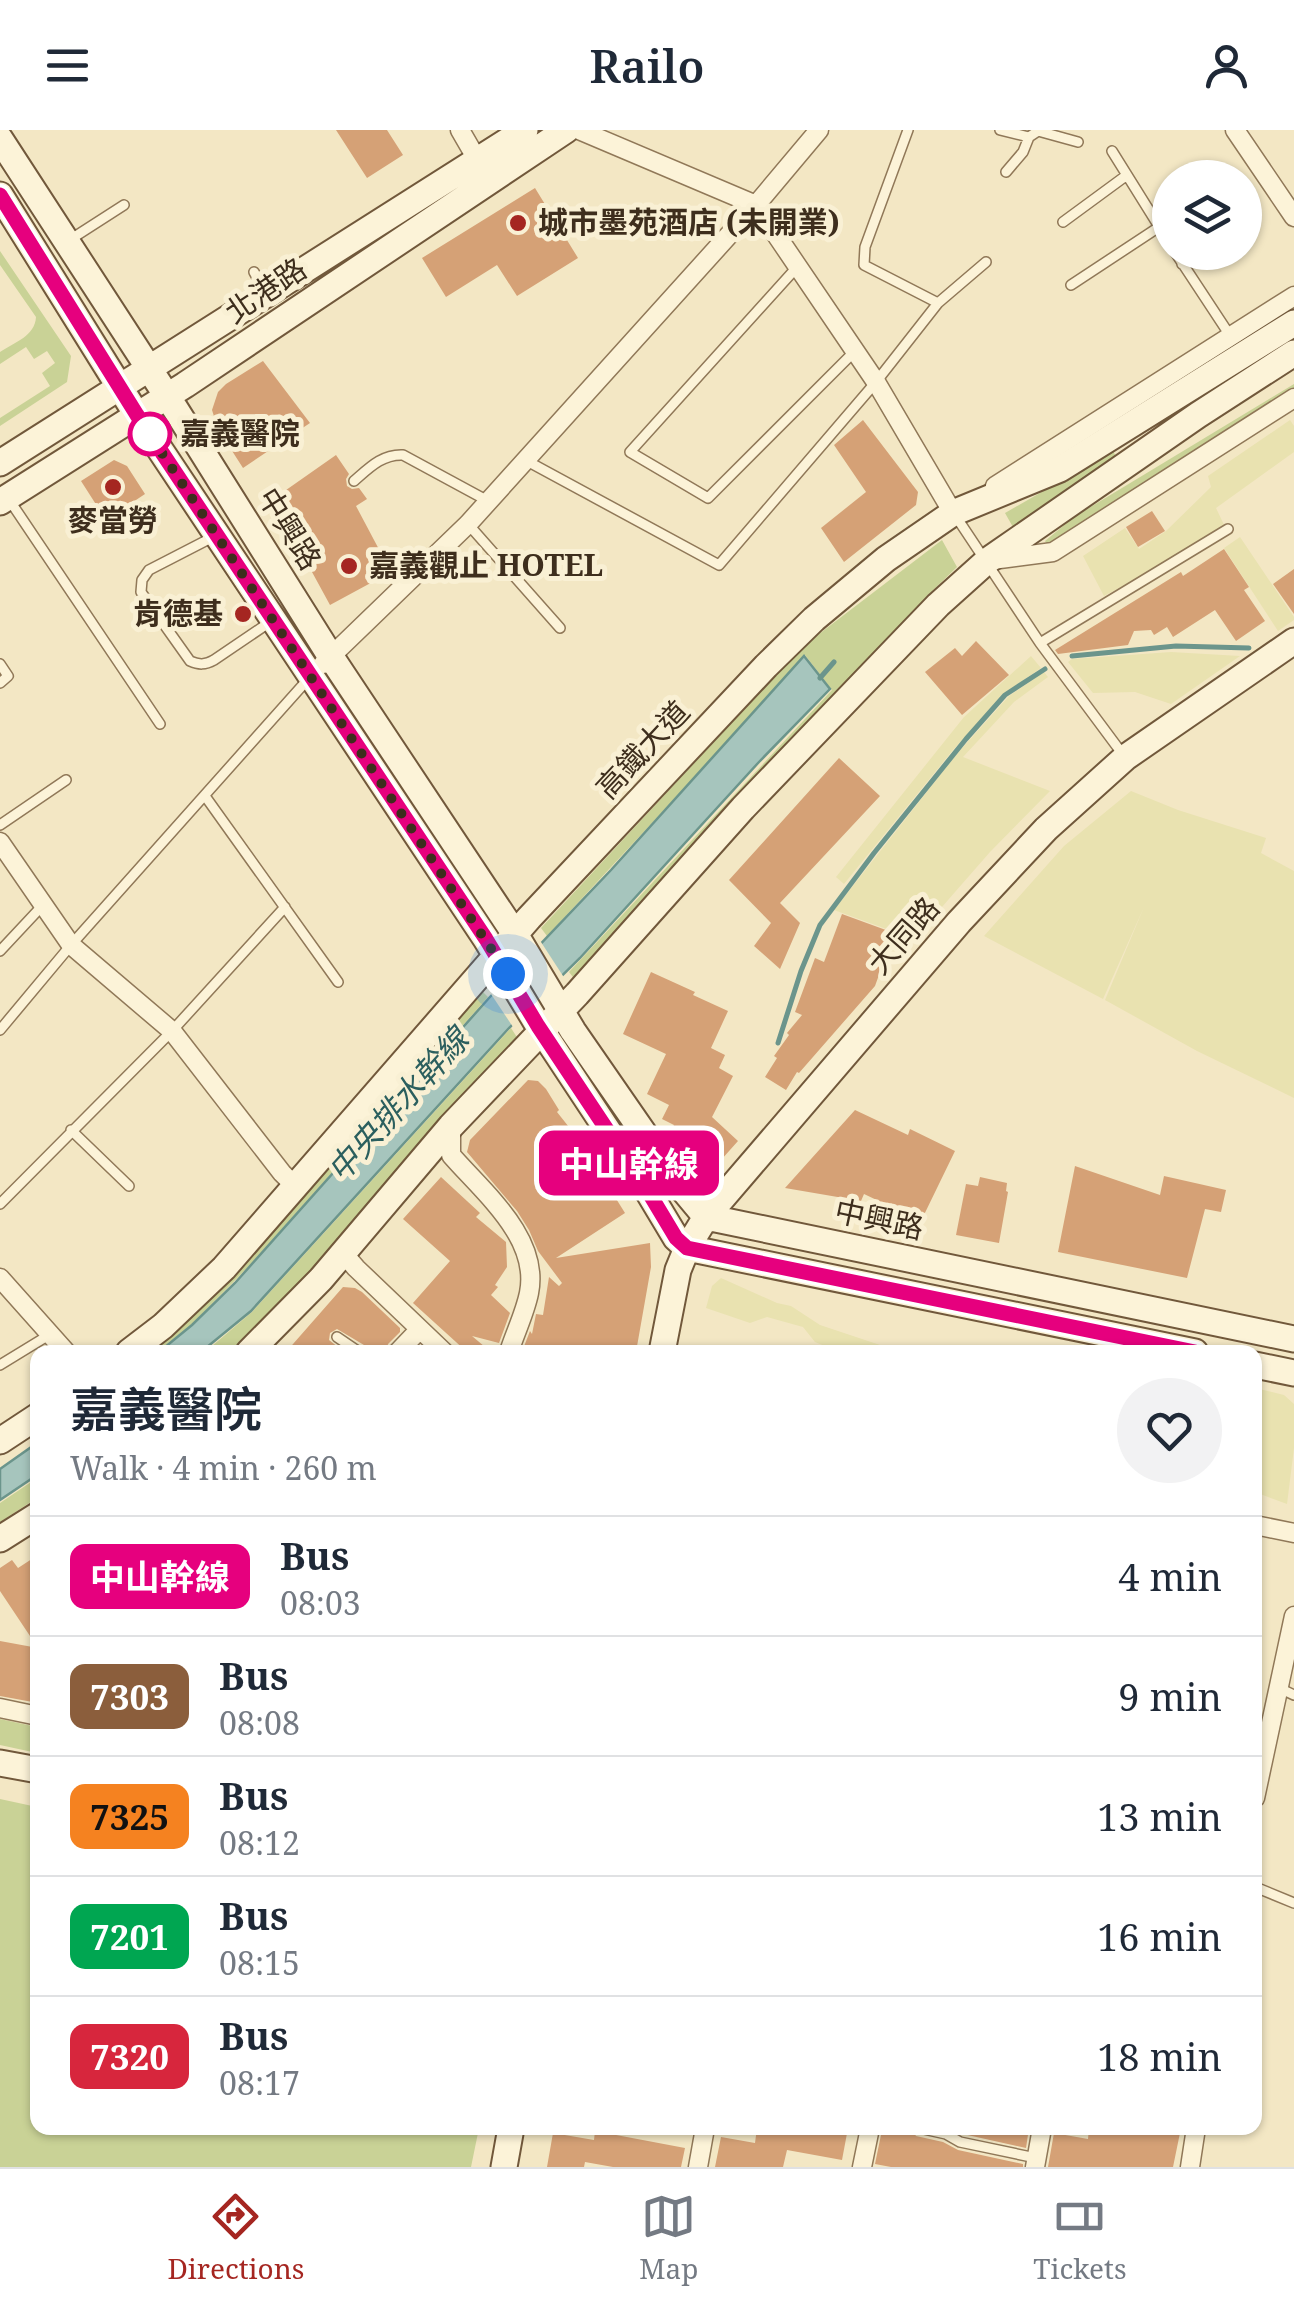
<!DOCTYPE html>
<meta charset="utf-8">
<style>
:root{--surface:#fff;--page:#f2f2f3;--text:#1f2937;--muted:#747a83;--line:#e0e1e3;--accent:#a52621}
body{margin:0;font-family:"Noto Serif","Noto Sans TC",serif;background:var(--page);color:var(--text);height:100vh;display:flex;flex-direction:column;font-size:38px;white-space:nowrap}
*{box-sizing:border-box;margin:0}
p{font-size:32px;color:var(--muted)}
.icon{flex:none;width:55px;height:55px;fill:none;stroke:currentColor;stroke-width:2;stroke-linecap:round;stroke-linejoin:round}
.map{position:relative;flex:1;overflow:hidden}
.panel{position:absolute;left:30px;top:1215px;width:1232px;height:790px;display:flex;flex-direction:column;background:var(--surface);border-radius:20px;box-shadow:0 2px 8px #0004}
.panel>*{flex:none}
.badge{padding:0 20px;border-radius:15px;font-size:35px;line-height:65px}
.controls{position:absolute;left:1152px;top:30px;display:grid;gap:20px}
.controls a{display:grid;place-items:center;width:110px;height:110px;border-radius:50%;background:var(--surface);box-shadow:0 2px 8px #0004;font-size:50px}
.you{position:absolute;width:50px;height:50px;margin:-25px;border:8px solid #fff;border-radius:50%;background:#1a73e8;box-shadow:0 0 0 15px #1a73e833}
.map>.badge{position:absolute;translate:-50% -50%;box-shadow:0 0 0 5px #fff}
.round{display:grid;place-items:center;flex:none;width:105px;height:105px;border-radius:52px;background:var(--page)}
.head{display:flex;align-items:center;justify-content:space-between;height:170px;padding:0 40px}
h1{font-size:48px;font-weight:600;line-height:75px}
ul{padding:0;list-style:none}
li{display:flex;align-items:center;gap:30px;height:120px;padding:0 40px;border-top:2px solid var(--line)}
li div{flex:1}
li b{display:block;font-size:38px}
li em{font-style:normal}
li .badge{min-width:110px;font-weight:700;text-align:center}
header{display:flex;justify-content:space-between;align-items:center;height:130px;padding:0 40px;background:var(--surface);font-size:45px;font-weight:600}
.tabs{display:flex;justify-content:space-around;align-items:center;height:140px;border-top:2px solid var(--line);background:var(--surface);font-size:28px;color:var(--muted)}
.tabs a{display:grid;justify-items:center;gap:5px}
.tabs .current{color:var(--accent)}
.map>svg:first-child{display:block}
.farmland{fill:#e9e2b0}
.green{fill:#c9d296}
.water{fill:#a6c5bd;stroke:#6b958c;stroke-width:2.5}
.pier{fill:#f3e7c4}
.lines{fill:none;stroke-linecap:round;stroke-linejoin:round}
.stream{stroke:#6b958c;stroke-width:5}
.building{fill:#d5a176}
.lane-casing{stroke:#907858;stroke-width:12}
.street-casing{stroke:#907858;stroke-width:21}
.secondary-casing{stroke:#71583b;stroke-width:29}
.lane{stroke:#fcf3d8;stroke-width:9}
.street{stroke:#fcf3d8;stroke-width:18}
.secondary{stroke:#fcf3d8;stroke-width:25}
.line-casing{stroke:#fff;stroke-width:22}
.line{stroke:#e6007e;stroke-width:15}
.walk{stroke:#3e2e1d;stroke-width:10;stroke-dasharray:0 18}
.poi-dot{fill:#a52621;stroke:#f9f0d4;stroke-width:4}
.stop-dot{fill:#fff;stroke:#e6007e;stroke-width:5}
.labels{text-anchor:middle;stroke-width:10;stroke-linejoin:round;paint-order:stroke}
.poi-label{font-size:30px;font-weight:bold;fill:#3e2e1d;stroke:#f9f0d4;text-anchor:start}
.street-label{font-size:30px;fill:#3e2e1d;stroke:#f9f0d4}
.stop-label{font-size:30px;font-weight:bold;fill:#3e2e1d;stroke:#f9f0d4;text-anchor:start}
.water-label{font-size:32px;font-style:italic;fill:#2b5f5e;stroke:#f9f0d4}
</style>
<header><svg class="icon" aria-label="menu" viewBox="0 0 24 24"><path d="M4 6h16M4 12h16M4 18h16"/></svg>Railo<svg class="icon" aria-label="person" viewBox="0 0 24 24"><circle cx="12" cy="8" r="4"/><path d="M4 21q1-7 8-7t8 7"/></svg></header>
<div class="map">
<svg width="1294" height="2037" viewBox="0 0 1294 2037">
<rect width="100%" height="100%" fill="#f3e7c4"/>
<path class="farmland" d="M 1290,290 L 1294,296 L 1294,322 L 1216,378 L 1227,401 L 1104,466 L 1083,426 L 1125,398 L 1139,419 L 1166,401 L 1211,357 L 1208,346 Z
M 1240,407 L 1294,487 L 1294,490 L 1278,501 L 1224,418 Z
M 1171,522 L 1240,526 L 1171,574 L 1135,562 L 1093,563 L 1068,532 L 1072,529 Z
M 1031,526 L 1041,538 L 1006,562 L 953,620 L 844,754 L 836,747 L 964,587 Z
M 1044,542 L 1048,547 L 1014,572 L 963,627 L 1050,661 L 990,722 L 914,809 L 834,780 L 955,626 L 1009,566 Z
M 1131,661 L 1178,680 L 1266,708 L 1261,723 L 1294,741 L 1294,968 L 1197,921 L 1105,870 L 1144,777 L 1103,869 L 984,806 L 1064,716 Z
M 721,1148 L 777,1173 L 791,1176 L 820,1195 L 880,1215 L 888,1222 L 839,1222 L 815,1212 L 803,1197 L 767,1187 L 750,1193 L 706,1178 L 712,1156 Z
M 1255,1258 L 1284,1265 L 1294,1274 L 1294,1318 L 1287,1374 L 1255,1362 Z"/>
<path class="green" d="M 0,121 L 71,226 L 67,252 L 0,296 L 0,288 L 50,256 L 42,243 L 55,233 L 47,221 L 34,229 L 26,217 L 0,234 L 0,222 C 15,212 35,206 36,187 L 0,135 Z
M 1294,254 L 1294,260 L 1049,418 L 1045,411 L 1074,387 Z
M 1113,321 L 1119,332 L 1018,406 L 1005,383 Z
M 942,410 L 957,437 L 928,465 L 889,514 L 576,851 L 569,842 L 832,560 L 805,525 L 742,596 L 547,806 L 541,798 L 802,517 Z
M 482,861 L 488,867 L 248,1137 L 191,1195 L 157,1222 L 140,1222 L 311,1052 Z
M 511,898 L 520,912 L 237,1222 L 205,1222 L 252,1182 Z
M 37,1348 L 37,1368 L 0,1392 L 0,1373 Z
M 0,1589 L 37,1597 L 37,1623 L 0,1615 Z
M 0,1669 L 37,1677 L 38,1998 L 479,1998 L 471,2037 L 0,2037 Z"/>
<path class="water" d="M 804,526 L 830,559 L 759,632 L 580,828 L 509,898 L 251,1181 L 201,1222 L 159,1222 L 192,1195 L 235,1153 L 489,868 L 611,740 Z
M 37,1313 L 37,1345 L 0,1370 L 0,1339 Z"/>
<path class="pier" d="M 539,809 L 565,849 L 515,900 L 489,861 Z"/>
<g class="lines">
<path class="stream" d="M 1072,526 L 1176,516 L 1249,518
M 820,548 L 834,532
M 778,913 L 801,841 L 820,795 L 874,723 L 966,609 L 1005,565 L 1045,539"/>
</g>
<path class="building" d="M 336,0 L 387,0 L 403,25 L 367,48 Z
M 535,58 L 578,128 L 517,166 L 497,135 L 446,167 L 422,128 Z
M 263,231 L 310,293 L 243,338 L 218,299 L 212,280 L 218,262 L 226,254 Z
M 863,290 L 918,362 L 916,375 L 844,432 L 821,398 L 866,362 L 834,315 Z
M 336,325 L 349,344 L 346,349 L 347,356 L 352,359 L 359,358 L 367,369 L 356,376 L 391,442 L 330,475 L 306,431 L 308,430 L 269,372 Z
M 114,330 L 127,336 L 145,364 L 106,390 L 81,351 Z
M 1152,381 L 1165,401 L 1138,417 L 1126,397 Z
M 1224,419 L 1249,457 L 1244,460 L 1265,491 L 1236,511 L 1215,480 L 1173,507 L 1167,497 L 1154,505 L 1151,500 L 1134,501 L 1128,515 L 1058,524 L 1055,520 L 1181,442 L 1183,446 Z
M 1294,439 L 1294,484 L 1273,454 Z
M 976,511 L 1009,545 L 962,585 L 925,542 L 955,518 L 962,526 Z
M 839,628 L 880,666 L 780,773 L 800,793 L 780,839 L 754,816 L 771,793 L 729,750 Z
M 842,784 L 894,803 L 875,856 L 799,943 L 797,942 L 786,960 L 765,947 L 777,928 L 774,926 L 789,905 L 787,903 L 802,885 L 795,882 L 815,828 L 824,832 Z
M 651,842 L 695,862 L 693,865 L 728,881 L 711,918 L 725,925 L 719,938 L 733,946 L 712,987 L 738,1011 L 713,1039 L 708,1041 L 693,1034 L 703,1020 L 670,1003 L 674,995 L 662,989 L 669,975 L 647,964 L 666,924 L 623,904 Z
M 528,950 L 538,951 L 546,959 L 559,980 L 557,982 L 580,1011 L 625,1083 L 556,1128 L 650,1113 L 651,1137 L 636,1222 L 538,1222 L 523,1219 L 530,1201 L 532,1204 L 536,1184 L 543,1185 L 549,1147 L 559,1156 L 562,1153 L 538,1121 L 529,1100 L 517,1081 L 467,1022 L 470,1010 Z
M 855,980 L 908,1005 L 910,999 L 955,1021 L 921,1091 L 864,1064 L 861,1071 L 785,1058 Z
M 1075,1036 L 1160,1065 L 1164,1046 L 1226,1060 L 1221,1082 L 1205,1079 L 1187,1148 L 1058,1122 Z
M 441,1047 L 480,1083 L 476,1087 L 506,1112 L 507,1137 L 495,1155 L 498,1157 L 491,1165 L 510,1183 L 499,1213 L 472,1206 L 491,1222 L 467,1222 L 413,1173 L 450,1131 L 403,1089 Z
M 980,1047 L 1007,1053 L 1006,1061 L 1008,1062 L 999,1113 L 956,1105 L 966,1054 L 978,1056 Z
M 343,1157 L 355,1158 L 362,1162 L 400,1198 L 400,1202 L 388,1214 L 386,1222 L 368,1222 L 364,1215 L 337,1199 L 330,1203 L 329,1210 L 343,1221 L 341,1222 L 286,1222 Z
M 38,1425 L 38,1518 L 0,1461 L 0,1438 L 12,1430 L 18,1438 Z
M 0,1511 L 38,1518 L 38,1573 L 0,1566 Z
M 757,1998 L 848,1998 L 842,2030 L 787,2020 L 783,2037 L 715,2037 L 721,2007 L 755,2013 Z
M 900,1998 L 911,1998 L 916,2006 L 943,2012 L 958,2020 L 1023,2034 L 1023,2037 L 891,2037 L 875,2034 L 882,2000 L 899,2004 Z
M 951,1998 L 1029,1998 L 1026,2018 L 963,2004 Z
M 1089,1998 L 1181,1998 L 1173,2037 L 1048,2037 L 1054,2003 L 1088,2009 Z
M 595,2001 L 685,2018 L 681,2037 L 613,2037 L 585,2032 L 584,2037 L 547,2037 L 553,2003 L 594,2010 Z"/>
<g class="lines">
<g class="lane-casing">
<path id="lane" d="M 1000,0 L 1029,7 L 1038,1 L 1078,12
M 1112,21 L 1170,114
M 1006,42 L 1023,22 L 1029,7
M 1063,92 L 1127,45
M 68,111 L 124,75
M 1175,122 L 1231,207
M 1182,134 L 1201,122
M 798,136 L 630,322 L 708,368 L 855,221
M 254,142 L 265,162
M 1071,155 L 1159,97
M 938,173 L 986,132
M 527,331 L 719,435 L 876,252 L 938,173 L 864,135 L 865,117 L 908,0
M 354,351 C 369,338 382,324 403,325 L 488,371
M 8,368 L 160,594
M 955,385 L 1040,513 L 1124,626
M 468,394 L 560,498
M 215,406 L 149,440 L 142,450 L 141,462 L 190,531 C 199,535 205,535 214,530 L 273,490
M 1040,513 L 1228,399
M 0,534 L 8,546 L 0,553
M 205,666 L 338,852
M 0,695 L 66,650
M 0,821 L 43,775
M 0,900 L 71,815 L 310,547
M 71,1000 L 129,1056
M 0,1074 L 172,901 L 285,777
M 337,1207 L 359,1222
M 0,1235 L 49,1205
M 1279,1558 L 1294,1565
M 1255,1757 L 1294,1773
M 919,1998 L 946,2004 L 960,2012 L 1036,2028"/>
</g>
<g class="street-casing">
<path id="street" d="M 460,0 L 482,38
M 579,0 L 756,75 L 876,252 L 953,383
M 1235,0 L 1294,87
M 995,356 L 1294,166
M 992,430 L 1053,422 L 1294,268
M 323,534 L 468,394 L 756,75 L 819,0
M 0,712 L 71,815 L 172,901 L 282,1043 L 296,1057
M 451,996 L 451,1025 C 484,1063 540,1108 529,1163 C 525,1183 515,1203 509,1222
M 343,1123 L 356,1138 L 444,1222
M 0,1148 L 66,1222
M 398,1222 L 419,1200
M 1255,1395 L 1294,1403
M 0,1578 L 38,1586
M 1255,1668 L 1294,1486
M 698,2037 L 705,1998
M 862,2037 L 870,1998
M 1035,2037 L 1042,1998
M 1190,2037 L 1196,1998"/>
</g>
<g class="secondary-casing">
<path id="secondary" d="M 0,9 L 176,280 L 331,527 L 515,804 L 573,901 L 681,1057 L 706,1087 L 1294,1209
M 0,65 L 137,285 L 486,809 L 538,895 L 649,1063 L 676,1108 L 687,1118 L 1195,1222
M 0,333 L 525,0
M 0,372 L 185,255 L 566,0
M 129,1222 L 163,1196 L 224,1138 L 529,788 L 766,536 L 814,489 L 886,429 L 953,383 L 1060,339 L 1294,193
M 249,1222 L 321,1149 L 451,996 L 577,864 L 743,678 L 938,475 L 987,431 L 1198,285 L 1294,223
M 662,1222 L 678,1140 L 687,1118 L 706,1087 L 959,792 L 1046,699 L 1126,627 L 1294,511
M 1255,1235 L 1294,1243
M 0,1311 L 38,1286
M 0,1409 L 38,1385
M 0,1633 L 38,1640
M 504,2037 L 511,1998"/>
</g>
<use href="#lane" class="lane"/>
<use href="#street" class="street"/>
<use href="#secondary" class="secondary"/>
</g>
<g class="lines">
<g class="line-casing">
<path id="line" d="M 0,65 L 137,285 L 486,809 L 538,896 L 649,1063 L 676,1108 L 687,1118 L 1195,1222"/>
</g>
<use href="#line" class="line"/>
<path class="walk" d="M 150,304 L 146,299 L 508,844"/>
</g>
<g class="poi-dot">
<circle cx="518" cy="93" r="10"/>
<circle cx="113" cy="357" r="10"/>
<circle cx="349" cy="436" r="10"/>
<circle cx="243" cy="484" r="10"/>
</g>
<circle class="stop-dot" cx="150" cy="304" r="20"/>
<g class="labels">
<g class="poi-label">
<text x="538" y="103">城市墨苑酒店 (未開業)</text>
<text x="113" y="401" text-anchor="middle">麥當勞</text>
<text x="369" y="446">嘉義觀止 HOTEL</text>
<text x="223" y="494" text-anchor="end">肯德基</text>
</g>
<g class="street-label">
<text transform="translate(266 161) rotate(-34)" y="10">北港路</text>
<text transform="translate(289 399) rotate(58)" y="10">中興路</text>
<text transform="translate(643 620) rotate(-47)" y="10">高鐵大道</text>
<text transform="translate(904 806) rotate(-49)" y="10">大同路</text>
<text transform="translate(879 1090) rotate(12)" y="10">中興路</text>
</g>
<g class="stop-label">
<text x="180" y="314">嘉義醫院</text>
</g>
<g class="water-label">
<text transform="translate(398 975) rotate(-48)" y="11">中央排水幹線</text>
</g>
</g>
</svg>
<div class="controls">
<a><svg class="icon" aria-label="layers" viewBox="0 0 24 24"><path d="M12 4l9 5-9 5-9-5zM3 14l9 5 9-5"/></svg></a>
</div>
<div class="you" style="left:508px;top:844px"></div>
<b class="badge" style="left:629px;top:1033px;background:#e6007e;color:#fff">中山幹線</b>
<section class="panel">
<div class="head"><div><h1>嘉義醫院</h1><p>Walk · 4 min · 260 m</p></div><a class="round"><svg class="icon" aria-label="heart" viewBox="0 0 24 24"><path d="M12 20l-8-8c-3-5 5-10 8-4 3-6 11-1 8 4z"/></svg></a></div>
<ul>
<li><span class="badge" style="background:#e6007e;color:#fff">中山幹線</span><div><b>Bus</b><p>08:03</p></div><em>4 min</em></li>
<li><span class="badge" style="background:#8b5e3c;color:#fff">7303</span><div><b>Bus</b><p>08:08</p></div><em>9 min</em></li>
<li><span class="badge" style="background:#f58220;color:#111">7325</span><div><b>Bus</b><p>08:12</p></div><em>13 min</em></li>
<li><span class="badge" style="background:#00a651;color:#fff">7201</span><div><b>Bus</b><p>08:15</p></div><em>16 min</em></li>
<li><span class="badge" style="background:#d7263d;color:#fff">7320</span><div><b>Bus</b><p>08:17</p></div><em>18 min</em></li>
</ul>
</section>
</div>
<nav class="tabs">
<a class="current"><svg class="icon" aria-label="directions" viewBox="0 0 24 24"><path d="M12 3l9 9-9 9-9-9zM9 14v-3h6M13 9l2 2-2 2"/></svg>Directions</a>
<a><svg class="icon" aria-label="map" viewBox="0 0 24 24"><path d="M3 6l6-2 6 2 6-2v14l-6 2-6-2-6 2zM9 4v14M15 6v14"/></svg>Map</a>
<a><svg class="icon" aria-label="tickets" viewBox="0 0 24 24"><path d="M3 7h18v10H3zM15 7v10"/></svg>Tickets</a>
</nav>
